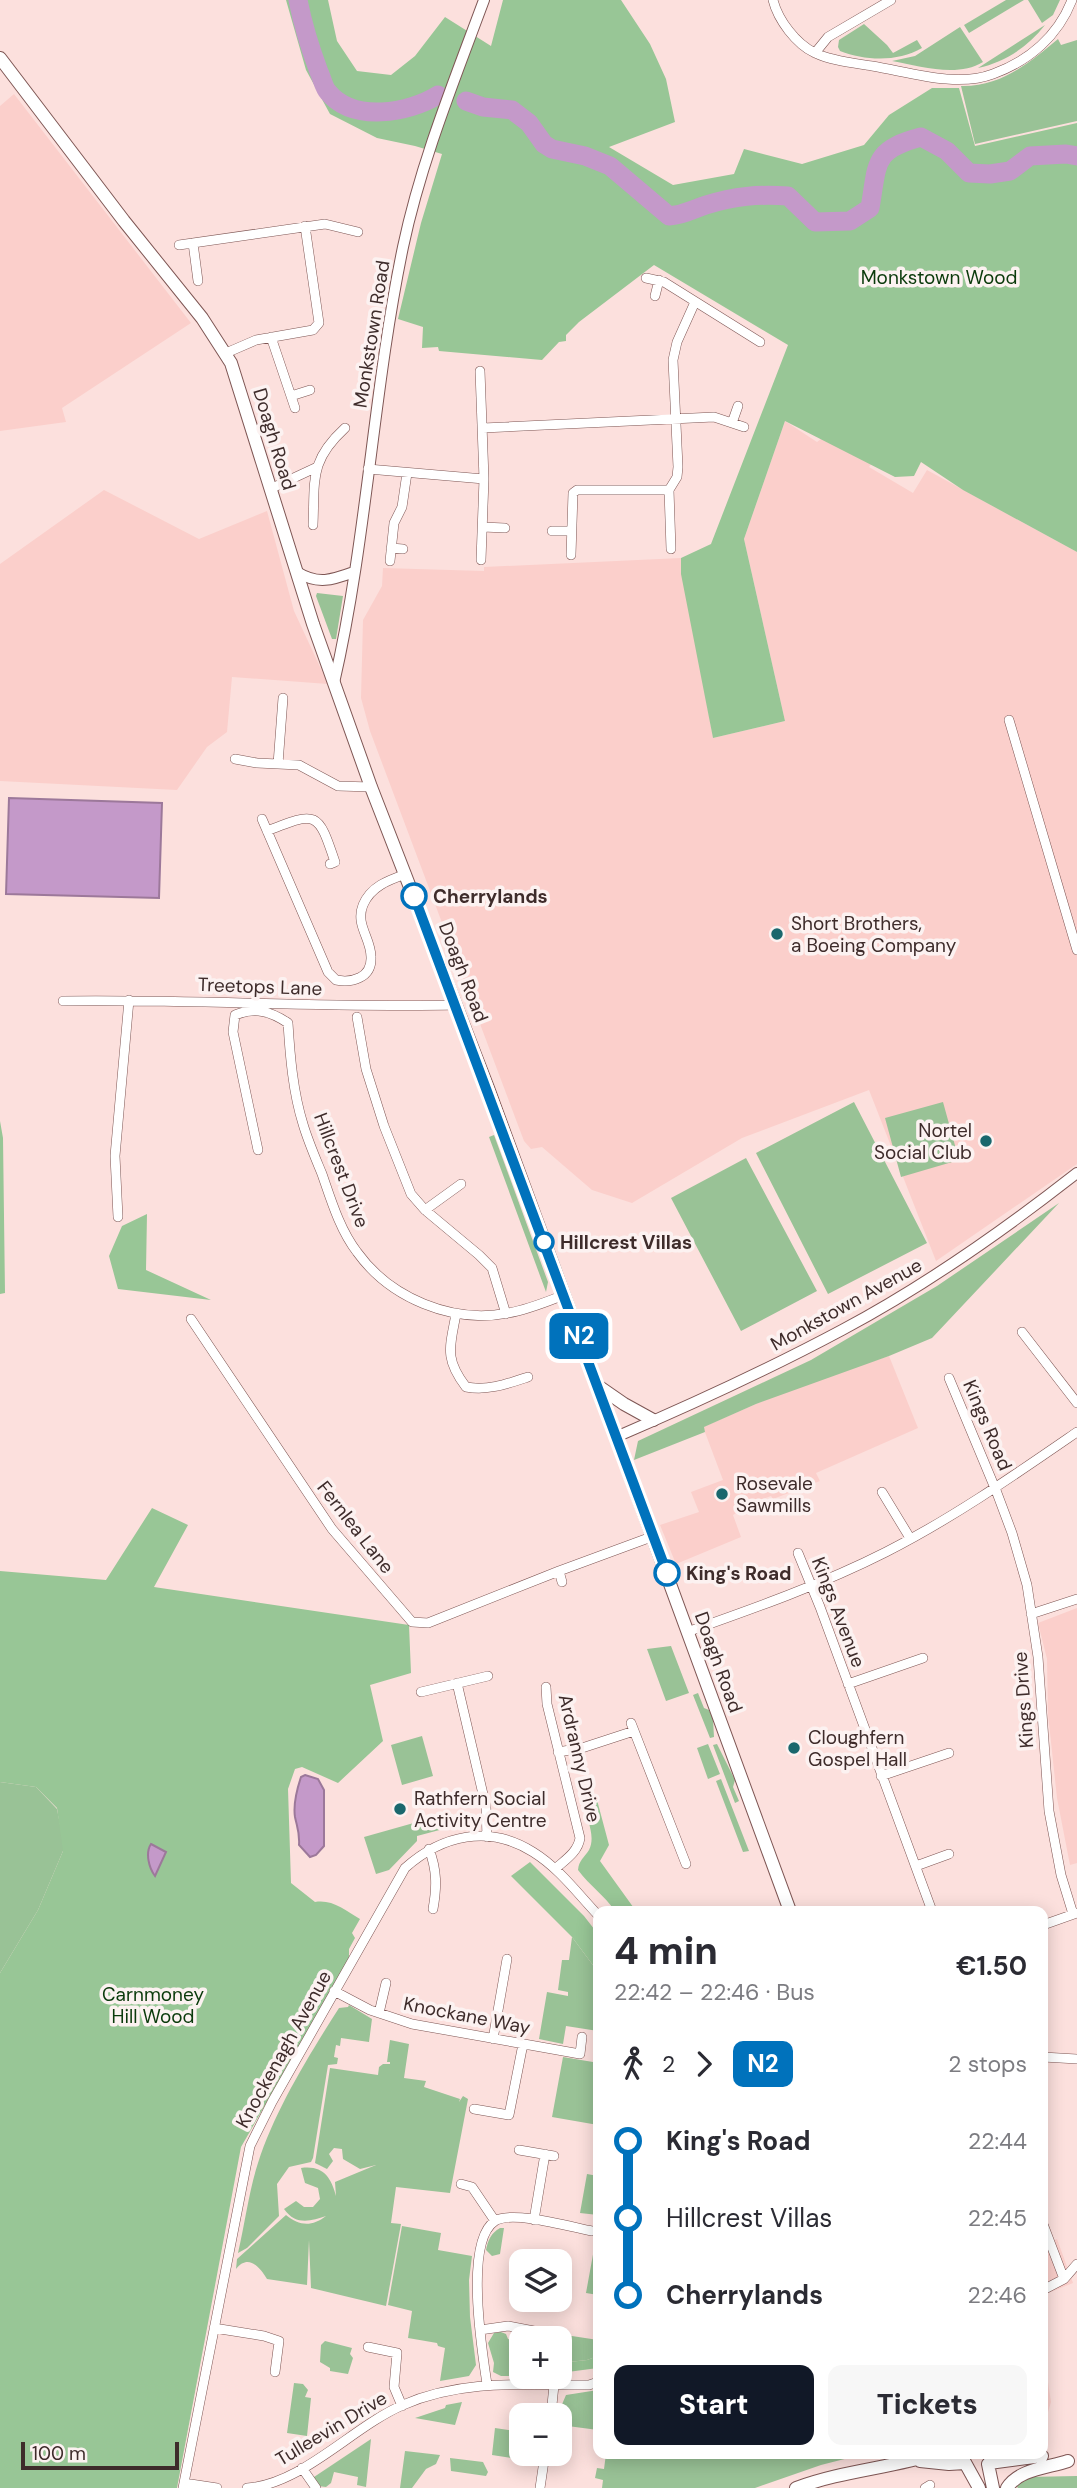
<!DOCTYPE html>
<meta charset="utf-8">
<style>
:root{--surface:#fff;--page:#f7f7f7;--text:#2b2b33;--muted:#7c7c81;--accent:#111827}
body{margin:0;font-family:"DM Sans",sans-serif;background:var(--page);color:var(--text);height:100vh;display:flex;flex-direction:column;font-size:26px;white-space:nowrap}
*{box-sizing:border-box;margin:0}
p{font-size:23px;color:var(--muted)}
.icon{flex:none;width:38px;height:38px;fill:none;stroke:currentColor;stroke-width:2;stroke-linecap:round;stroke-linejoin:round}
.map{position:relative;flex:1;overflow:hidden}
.sheet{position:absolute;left:593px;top:1906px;width:455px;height:553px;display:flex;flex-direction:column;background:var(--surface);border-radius:14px;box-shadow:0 4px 18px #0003}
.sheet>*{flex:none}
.badge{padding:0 14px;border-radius:10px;font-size:24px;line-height:46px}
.controls{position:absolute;left:509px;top:2249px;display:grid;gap:14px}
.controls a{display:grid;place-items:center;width:63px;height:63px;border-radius:14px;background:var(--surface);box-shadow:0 4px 18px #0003;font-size:35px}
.scale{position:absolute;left:21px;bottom:18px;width:158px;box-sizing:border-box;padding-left:7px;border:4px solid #3e2c2b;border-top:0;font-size:19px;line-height:24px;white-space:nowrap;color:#3e2c2b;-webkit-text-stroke:5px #fcf2f1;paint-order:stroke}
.map>.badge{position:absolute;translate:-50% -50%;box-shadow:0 0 0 4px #fff}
.legs{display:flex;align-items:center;gap:10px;height:77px;padding:0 21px;font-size:23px}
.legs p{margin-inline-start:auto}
.summary{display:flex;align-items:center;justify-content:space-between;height:119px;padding:0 21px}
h1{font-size:38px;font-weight:800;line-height:52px}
.action{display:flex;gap:14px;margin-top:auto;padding:14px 21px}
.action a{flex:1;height:80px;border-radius:14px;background:var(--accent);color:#fff;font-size:28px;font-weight:800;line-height:80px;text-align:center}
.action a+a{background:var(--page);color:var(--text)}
ul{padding:0 21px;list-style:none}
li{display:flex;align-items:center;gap:24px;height:77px;font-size:26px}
li i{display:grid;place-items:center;width:10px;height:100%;margin:0 9px;background:currentColor}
li i::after{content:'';width:18px;height:18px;margin:-9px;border:5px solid;border-radius:50%;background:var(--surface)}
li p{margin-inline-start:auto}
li:first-child i{background:linear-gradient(#0000 50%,currentColor 0)}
li:last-child i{background:linear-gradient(currentColor 50%,#0000 0)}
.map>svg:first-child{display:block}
.built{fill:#fbcfcb}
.green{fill:#99c296}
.forest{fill:#98c696}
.water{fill:#c499c9;stroke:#9c789a;stroke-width:2}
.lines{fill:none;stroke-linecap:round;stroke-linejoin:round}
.river{stroke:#c499c9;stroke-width:19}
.minor-casing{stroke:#7e5654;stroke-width:10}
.tertiary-casing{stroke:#7e5654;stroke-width:12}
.secondary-casing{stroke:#7e5654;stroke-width:14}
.minor{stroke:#fff;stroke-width:9}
.tertiary{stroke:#fff;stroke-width:10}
.secondary{stroke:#fff;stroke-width:12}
.line-1-casing{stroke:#fff;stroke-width:16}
.line-1{stroke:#0072bc;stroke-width:10}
.stop-1-dot{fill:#fff;stroke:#0072bc;stroke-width:3.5}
.poi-dot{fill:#1a676d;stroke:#fcf2f1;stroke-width:2.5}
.labels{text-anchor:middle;stroke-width:7;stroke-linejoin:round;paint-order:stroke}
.park-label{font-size:19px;fill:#0a3a0b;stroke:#fcf2f1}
.street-label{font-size:19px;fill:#3e2c2b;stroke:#fcf2f1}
.stop-label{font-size:19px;font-weight:bold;fill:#3e2c2b;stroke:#fcf2f1;text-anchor:start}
.poi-label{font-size:19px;fill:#3e2c2b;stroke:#fcf2f1;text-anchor:start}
</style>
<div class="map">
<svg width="1077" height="2488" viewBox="0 0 1077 2488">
<rect width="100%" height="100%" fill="#fce0dd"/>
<path class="built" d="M 14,94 L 191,323 L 62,408 L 66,422 L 0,431 L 0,106 Z
M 785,421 L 817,442 L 825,436 L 874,460 L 869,467 L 913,493 L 927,470 L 1077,552 L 1077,1164 L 936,1261 L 869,1090 L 742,1138 L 632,1203 L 592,1190 L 542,1147 L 531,1149 L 524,1141 L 370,731 L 361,698 L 363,620 L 382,586 L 383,568 L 484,571 L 484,567 L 681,558 L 713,738 L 785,721 L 744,539 Z
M 104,490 L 199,539 L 267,511 L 294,611 L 328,684 L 232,677 L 227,732 L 207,747 L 177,790 L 0,781 L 0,564 Z
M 889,1356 L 918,1428 L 816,1473 L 820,1481 L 773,1499 L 771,1496 L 753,1503 L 733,1515 L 741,1537 L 676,1564 L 660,1525 L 699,1512 L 691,1492 L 723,1480 L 703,1427 L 800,1385 Z
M 1077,1608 L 1077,1863 L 1070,1865 L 1057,1798 L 1048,1714 L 1047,1659 L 1038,1623 Z
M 1057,2239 L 1073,2283 L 1043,2295 L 1043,2245 Z
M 1043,2349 L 1051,2402 L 1043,2429 Z"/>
<path class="green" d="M 1006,0 L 1024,0 L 969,33 L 964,25 Z
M 1028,0 L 1060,0 L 1053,15 L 1042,23 Z
M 864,24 L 887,45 L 893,53 L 917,40 L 922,48 C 898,62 866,61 840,51 L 838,47 L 839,40 Z
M 1045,25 C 1028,47 1005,62 978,68 Z
M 960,27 L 983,62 C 957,78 920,66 892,61 L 915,56 Z
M 1058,39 L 1061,45 L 1077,40 L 1077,121 L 975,144 L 961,86 C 1001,87 1029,63 1058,39 Z
M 317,593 L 343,596 L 336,639 L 332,639 L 316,596 Z
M 854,1102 L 927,1243 L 828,1294 L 756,1153 Z
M 943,1102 L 959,1160 L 901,1177 L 885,1118 Z
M 494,1135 L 548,1282 L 546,1292 L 489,1137 Z
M 746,1158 L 817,1291 L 741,1331 L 671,1198 Z
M 1059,1203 L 932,1338 L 889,1356 L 756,1404 L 704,1427 L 705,1432 L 634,1460 L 638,1441 L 811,1360 L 937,1286 Z
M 671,1646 L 689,1693 L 666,1701 L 647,1649 Z
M 698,1693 L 704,1708 L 709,1710 L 713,1719 L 714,1737 L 710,1738 L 693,1695 Z
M 422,1736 L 433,1776 L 402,1785 L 391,1745 Z
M 708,1744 L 720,1774 L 708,1779 L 697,1748 Z
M 717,1744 L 735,1780 L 733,1787 L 739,1801 L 735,1803 L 713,1745 Z
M 721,1779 L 749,1851 L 743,1852 L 716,1781 Z
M 0,1782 L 36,1787 L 57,1809 L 63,1840 L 63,1851 L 38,1910 L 0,1973 Z
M 442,1815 L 447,1828 L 417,1836 L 417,1841 L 389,1870 L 376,1874 L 364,1837 Z
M 572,1937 L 598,1972 L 598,2125 L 552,2117 L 563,2057 L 593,2062 L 598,2031 L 566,2026 L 563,2044 L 539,2039 L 547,1992 L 568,1996 L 568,1992 L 558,1990 L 562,1960 L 569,1960 Z
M 349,2005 L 372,2019 L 369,2042 L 341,2038 L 340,2046 L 336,2045 L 334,2057 L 338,2058 L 337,2064 L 328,2065 L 313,2158 L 311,2162 L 289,2167 L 277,2184 L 279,2216 L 247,2248 L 238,2253 C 245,2223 249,2191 258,2163 C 275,2110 309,2055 339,2008 L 348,2007 Z
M 390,2040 L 409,2044 L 404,2078 L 426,2081 L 424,2087 L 460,2099 L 459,2102 L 463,2096 L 468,2099 L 450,2193 L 396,2187 L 391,2223 L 401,2224 L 386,2306 L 311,2288 L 309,2240 L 307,2285 L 267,2279 C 259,2266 248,2254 236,2269 L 237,2259 L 286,2215 C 299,2226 312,2227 326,2216 C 311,2221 296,2226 284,2209 L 296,2201 L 304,2207 L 313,2207 L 320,2199 L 318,2188 L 305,2183 L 301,2168 C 323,2165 331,2177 336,2196 L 335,2182 L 376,2165 L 360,2169 L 343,2159 L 342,2149 L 334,2148 L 329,2154 L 333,2161 L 327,2169 L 315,2163 L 330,2068 L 378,2075 L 379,2067 L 383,2064 L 390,2064 L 390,2062 L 387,2062 Z
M 587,2174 L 598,2176 L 598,2215 L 580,2213 Z
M 402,2226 L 441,2233 L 438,2250 L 472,2256 L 469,2280 L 470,2317 L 476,2365 L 469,2376 L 440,2381 L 445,2348 L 438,2346 L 437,2343 L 408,2338 L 412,2311 L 388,2305 Z
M 500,2228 L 504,2228 L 500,2254 L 492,2256 L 486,2250 C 488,2240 491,2233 500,2228 Z
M 594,2249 L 598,2250 L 598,2295 L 586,2293 Z
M 501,2332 L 506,2334 L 508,2339 L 521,2342 L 521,2376 L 501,2376 L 493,2372 L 494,2363 L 488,2343 L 494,2333 Z
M 546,2332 L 598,2340 L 598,2356 L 587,2360 L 560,2363 L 560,2338 L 543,2338 Z
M 325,2341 L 352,2348 L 350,2354 L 353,2358 L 348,2374 L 330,2371 L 330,2368 L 320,2362 L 321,2345 Z
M 294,2383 L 303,2384 L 308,2390 L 305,2397 L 311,2398 L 307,2436 L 287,2433 Z
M 598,2390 L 598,2430 L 560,2425 L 560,2409 L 566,2395 Z
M 462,2402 L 455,2425 L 415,2418 L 445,2408 L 446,2405 Z
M 495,2428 L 516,2431 L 512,2458 L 492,2455 Z
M 371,2439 L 366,2487 L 357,2485 L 358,2477 L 334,2472 L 331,2483 L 326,2487 L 318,2486 L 314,2477 Z
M 405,2451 L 440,2455 L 436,2464 L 426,2469 L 412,2488 L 400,2488 Z
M 606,2454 L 864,2454 L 821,2465 L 755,2488 L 602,2488 L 603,2480 L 595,2478 L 597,2468 L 604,2469 Z
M 450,2458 L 483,2462 L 488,2472 L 486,2476 L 451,2471 Z
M 1077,2476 L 1077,2488 L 1018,2488 L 1014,2483 L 1026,2477 Z"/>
<path class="forest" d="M 286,0 L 328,0 L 337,41 L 357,71 L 391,75 L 415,56 L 445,17 L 491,46 L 503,0 L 621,0 L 650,44 L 666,79 L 675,122 L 609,147 L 673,185 L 734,174 L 744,149 L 802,164 L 864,145 L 889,115 L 932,88 L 959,88 L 975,146 L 1077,123 L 1077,552 L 963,490 L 921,462 L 914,476 L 895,477 L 785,421 L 744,539 L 785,721 L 713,738 L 681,574 L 681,558 L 711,544 L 788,345 L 654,265 L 579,322 L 566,335 L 566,341 L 559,342 L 542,360 L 439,351 L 438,347 L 422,348 L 423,327 L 398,319 L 421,223 L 442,154 L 415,146 L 377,138 L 330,114 L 306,70 Z
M 0,1121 L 3,1138 L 5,1293 L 0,1294 Z
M 147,1214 L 146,1270 L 211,1300 L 118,1289 L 109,1256 L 122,1226 Z
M 152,1508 L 188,1525 L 154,1587 L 409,1625 L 411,1673 L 370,1685 L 383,1741 L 338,1783 L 302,1767 L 295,1769 L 288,1789 L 291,1883 L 315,1902 C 332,1899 345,1910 360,1919 L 352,1933 L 355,1938 L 349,1949 L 349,1959 L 241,2147 L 177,2488 L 0,2488 L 0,1973 L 38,1910 L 63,1851 L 57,1808 L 36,1787 L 0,1782 L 0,1571 L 106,1580 Z
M 597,1800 L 609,1845 L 600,1861 L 636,1911 L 615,1911 C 604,1895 590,1886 578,1870 C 579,1860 584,1858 589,1850 C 596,1837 587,1818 583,1804 Z
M 530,1862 L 584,1916 L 598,1934 L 598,1972 L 572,1937 L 511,1876 Z
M 598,2356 L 598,2368 L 560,2373 L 560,2363 L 587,2360 Z"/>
<path class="water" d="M 9,798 L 162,803 L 159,898 L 6,894 Z
M 305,1775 L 318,1779 L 324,1790 L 324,1846 L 316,1855 L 310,1857 L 299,1845 C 300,1833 297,1827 295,1817 C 293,1804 297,1789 301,1777 Z
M 151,1844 L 166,1852 L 155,1876 C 149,1868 145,1853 151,1844 Z"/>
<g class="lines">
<path class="river" d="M 298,0 C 303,26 310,48 319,72 C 322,78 324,88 328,92 C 353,123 409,113 438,95
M 466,101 L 483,107 L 512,110 L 529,123 L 544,144 L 552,149 L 585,156 L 610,166 L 669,216 C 688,214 690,210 706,205 C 735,196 758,194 788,196 L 815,222 L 850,221 L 870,208 C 878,163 872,150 921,137 L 947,151 L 969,173 L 990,174 L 1010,171 L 1030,156 L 1066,154 L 1077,156"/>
<g class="minor-casing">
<path id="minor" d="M 773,0 C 778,20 796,44 815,53 C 832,61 854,63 872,66 C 909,72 956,88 993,74 C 1029,61 1058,36 1072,0
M 815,53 L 828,37 L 891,0
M 193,243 L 198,281
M 179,245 L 325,224 L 358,232
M 646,278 L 664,282 L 760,342
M 655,296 L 659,280
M 271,337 L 295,408
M 226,353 L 256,340 L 313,330 L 319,323 L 305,226
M 480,371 L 484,479 L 481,560
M 291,396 L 310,390
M 732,423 L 738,406
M 483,428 L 714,417 L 744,427
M 368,469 L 484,479
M 270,489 L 315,468
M 313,525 C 315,480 309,461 345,428
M 483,527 L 505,528
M 552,531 L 571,531
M 391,548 L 403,549
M 671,549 L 669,490 L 677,477 L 678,467 L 673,360 L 677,342 L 695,302
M 571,555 L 573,493 L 577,490 L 669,490
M 390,561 L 394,523 L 402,507 L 407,473
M 1009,720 L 1077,950
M 235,759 L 257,763 L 299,765 L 338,786 L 371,787
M 278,764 L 283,698
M 262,819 L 328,972 L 336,980 C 352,983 372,978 371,957 C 371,938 355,925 363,905 C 371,886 389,880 406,874
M 267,831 C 317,811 318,811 335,862 L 330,864
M 63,1001 C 194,999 325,1008 456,1005
M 357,1017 L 366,1069 L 384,1126 L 411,1194 L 425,1210 L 479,1255 L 492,1268 L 506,1314
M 258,1150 L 233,1032 L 235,1015 C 255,1007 270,1011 288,1023 C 290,1056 293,1092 303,1124 C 308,1141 315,1157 322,1174 C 331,1200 340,1230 357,1252 C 390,1298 452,1324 508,1313 C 527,1310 546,1302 564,1295
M 425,1210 L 461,1184
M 118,1217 L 115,1156 L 129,1000
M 456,1314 C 450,1347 444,1358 466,1387 C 488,1391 507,1384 528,1377
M 191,1319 L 332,1529 L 412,1622 L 428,1623 L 559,1571
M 1022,1332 L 1077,1403
M 949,1378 L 997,1493 L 1012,1533 L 1027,1585 L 1038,1657 L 1049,1811 L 1061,1875 L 1073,1914
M 882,1492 L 910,1538
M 798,1553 L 820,1607 L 932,1911
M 562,1582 L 559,1571 L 654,1536
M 1031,1614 L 1077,1599
M 687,1632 C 755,1608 823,1584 886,1552 C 953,1518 1016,1474 1077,1432
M 457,1683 L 486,1807 L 487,1837
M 848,1684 L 923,1658
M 546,1687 L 547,1704 L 580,1838 C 578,1852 565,1860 555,1869
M 421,1692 L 488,1676
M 631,1723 L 686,1864
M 558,1752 L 582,1748 L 634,1731
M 881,1776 L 949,1753
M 429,1849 C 437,1870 437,1887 433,1909
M 916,1866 L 949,1854
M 1043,1925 L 1077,1913
M 334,1991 L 370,2010 L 412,2024 L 580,2054 L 582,2037
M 379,2013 L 386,1983
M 493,2039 L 507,1959
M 1043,2057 L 1077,2059
M 474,2109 L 509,2115 L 523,2044
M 519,2150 L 554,2156
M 461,2184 L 472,2187 L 495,2221
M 534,2220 L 545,2154
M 1043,2224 L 1064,2279
M 1043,2290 L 1064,2279 L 1077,2264
M 214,2328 L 264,2336 L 279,2341 L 275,2372
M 480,2330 L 508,2326 L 534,2331
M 368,2347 L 397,2353 L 394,2387 L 402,2406
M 487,2384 C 482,2351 464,2241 495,2221 C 512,2210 571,2227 592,2231
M 551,2415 L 554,2385
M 302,2468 L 316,2488
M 184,2483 L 217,2488
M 183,2488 L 250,2146 L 272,2102 L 405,1868 C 442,1835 489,1824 533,1852 C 559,1868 578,1894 598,1915
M 247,2488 C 303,2484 352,2427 403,2405 C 463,2379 525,2385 589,2385 L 598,2382
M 540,2488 L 545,2454
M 925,2488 L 930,2485"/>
</g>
<g class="tertiary-casing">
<path id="tertiary" d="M 297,572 C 318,585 332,580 354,572
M 334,683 C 367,540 373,391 403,247 C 421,162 454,81 484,0
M 616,1437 C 693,1404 769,1369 842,1330 C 925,1286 1003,1231 1077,1173"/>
</g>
<g class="secondary-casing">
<path id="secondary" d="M 0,58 L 124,221 L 202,318 L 231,363 L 313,624 L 371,787 L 488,1088 L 790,1911
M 598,1386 L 624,1404 L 653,1420
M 962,2454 L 963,2459 L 979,2488
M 920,2461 L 949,2464 L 965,2463
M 989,2463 L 1042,2456
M 988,2464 L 993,2488
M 796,2488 C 841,2471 890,2468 935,2454
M 1007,2488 C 1019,2469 1047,2468 1068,2461"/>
</g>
<use href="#minor" class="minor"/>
<use href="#tertiary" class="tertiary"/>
<use href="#secondary" class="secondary"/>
</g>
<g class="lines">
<g class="line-1-casing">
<path id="line-1" d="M 414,896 L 667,1573"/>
</g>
<use href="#line-1" class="line-1"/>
</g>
<g class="stop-1-dot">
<circle cx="414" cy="896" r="12"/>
<circle cx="544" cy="1242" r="9"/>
<circle cx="667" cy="1573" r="12"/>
</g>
<g class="poi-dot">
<circle cx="777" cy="934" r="7"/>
<circle cx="986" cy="1141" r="7"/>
<circle cx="722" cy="1494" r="7"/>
<circle cx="794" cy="1748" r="7"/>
<circle cx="400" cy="1809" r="7"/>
</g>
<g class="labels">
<g class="park-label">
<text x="939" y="284">Monkstown Wood</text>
<text x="153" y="2001">Carnmoney<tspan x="153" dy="22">Hill Wood</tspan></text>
</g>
<g class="street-label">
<text transform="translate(371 334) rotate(-81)" y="7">Monkstown Road</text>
<text transform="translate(275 439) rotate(73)" y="7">Doagh Road</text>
<text transform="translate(464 972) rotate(69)" y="7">Doagh Road</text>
<text transform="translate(260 986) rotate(2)" y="7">Treetops Lane</text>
<text transform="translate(342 1170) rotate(69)" y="7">Hillcrest Drive</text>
<text transform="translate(846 1304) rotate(-29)" y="7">Monkstown Avenue</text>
<text transform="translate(988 1425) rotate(67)" y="7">Kings Road</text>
<text transform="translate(356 1527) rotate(52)" y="7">Fernlea Lane</text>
<text transform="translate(839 1612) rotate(69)" y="7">Kings Avenue</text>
<text transform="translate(719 1662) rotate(70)" y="7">Doagh Road</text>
<text transform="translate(1023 1700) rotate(-94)" y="7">Kings Drive</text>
<text transform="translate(580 1758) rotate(77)" y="7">Ardranny Drive</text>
<text transform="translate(467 2015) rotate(11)" y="7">Knockane Way</text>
<text transform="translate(283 2049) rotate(-61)" y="7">Knockenagh Avenue</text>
<text transform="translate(331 2428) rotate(-31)" y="7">Tulleevin Drive</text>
</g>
<g class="stop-label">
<text x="433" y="903">Cherrylands</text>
<text x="560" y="1249">Hillcrest Villas</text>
<text x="686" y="1580">King's Road</text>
</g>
<g class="poi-label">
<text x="791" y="930">Short Brothers,<tspan x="791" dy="22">a Boeing Company</tspan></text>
<text x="972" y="1137" text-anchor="end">Nortel<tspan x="972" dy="22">Social Club</tspan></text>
<text x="736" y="1490">Rosevale<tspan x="736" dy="22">Sawmills</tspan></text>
<text x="808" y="1744">Cloughfern<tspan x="808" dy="22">Gospel Hall</tspan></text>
<text x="414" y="1805">Rathfern Social<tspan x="414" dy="22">Activity Centre</tspan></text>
</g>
</g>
</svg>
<div class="controls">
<a><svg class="icon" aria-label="layers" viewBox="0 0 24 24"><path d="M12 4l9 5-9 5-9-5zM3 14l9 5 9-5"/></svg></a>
<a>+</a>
<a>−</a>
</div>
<div class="scale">100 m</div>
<b class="badge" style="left:579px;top:1336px;background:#0072bc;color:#fff">N2</b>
<section class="sheet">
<div class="summary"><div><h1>4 min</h1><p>22:42 – 22:46 · Bus</p></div><b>€1.50</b></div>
<div class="legs"><svg class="icon" aria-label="walk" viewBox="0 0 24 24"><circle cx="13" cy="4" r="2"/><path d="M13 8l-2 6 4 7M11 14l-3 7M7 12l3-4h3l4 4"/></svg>2<svg class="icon" aria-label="forward" viewBox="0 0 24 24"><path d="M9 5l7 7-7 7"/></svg><b class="badge" style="background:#0072bc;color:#fff">N2</b><p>2 stops</p></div>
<ul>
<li><i style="color:#0072bc"></i><b>King's Road</b><p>22:44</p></li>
<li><i style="color:#0072bc"></i><span>Hillcrest Villas</span><p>22:45</p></li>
<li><i style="color:#0072bc"></i><b>Cherrylands</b><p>22:46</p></li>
</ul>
<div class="action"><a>Start</a><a>Tickets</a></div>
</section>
</div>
